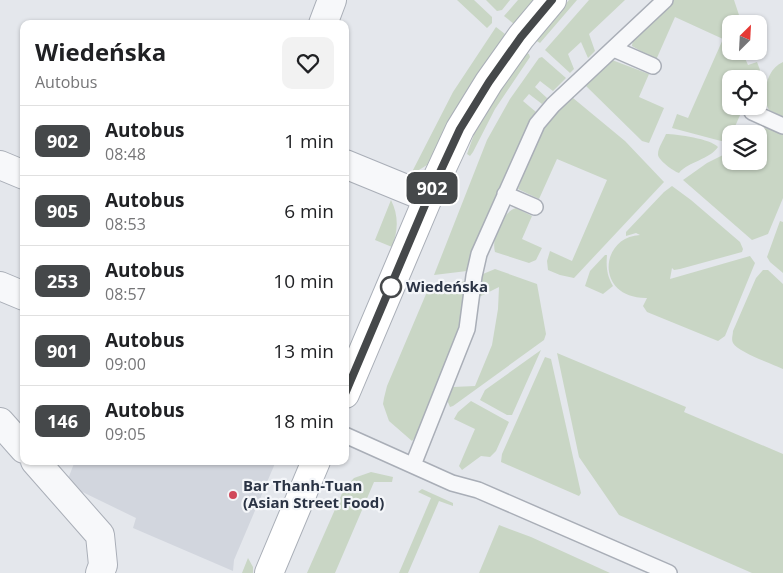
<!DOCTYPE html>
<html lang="pl">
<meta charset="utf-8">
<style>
:root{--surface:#fff;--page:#f2f2f2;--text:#202124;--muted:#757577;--line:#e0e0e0}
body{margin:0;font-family:"Open Sans",sans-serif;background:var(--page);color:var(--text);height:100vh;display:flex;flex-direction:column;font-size:19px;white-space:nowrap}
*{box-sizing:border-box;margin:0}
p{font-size:16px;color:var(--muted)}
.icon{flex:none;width:28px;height:28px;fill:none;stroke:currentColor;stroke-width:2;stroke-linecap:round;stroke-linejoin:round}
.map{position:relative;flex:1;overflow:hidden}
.details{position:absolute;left:20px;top:20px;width:329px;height:445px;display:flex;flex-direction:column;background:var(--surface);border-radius:10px;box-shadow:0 1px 4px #0004}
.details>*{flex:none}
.badge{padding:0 10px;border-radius:8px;font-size:18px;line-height:32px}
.needle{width:32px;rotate:24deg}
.fabs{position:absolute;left:722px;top:15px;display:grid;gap:10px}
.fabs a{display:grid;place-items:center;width:45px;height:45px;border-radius:10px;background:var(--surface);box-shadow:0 1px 4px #0004;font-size:25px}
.map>.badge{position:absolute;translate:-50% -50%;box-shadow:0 0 0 2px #fff}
.round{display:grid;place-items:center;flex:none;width:52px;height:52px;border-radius:10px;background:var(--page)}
.overview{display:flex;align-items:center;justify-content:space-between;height:85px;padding:0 15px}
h1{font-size:24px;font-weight:700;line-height:38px}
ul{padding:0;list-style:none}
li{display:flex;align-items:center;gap:15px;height:70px;padding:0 15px;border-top:1px solid var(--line)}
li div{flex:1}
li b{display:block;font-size:19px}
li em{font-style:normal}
li .badge{min-width:55px;font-weight:700;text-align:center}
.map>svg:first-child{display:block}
.built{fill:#d2d6de}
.green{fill:#c9d6c5}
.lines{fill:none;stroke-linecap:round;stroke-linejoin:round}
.lane-casing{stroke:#a9aeb7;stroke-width:18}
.street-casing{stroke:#a9aeb7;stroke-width:30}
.secondary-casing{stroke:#a9aeb7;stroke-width:30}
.lane{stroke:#f7f8fa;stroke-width:15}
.street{stroke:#f7f8fa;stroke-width:28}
.secondary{stroke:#fff;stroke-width:28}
.line-casing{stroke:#fff;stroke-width:11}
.line{stroke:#45484a;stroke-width:8}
.stop-dot{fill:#fff;stroke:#45484a;stroke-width:2.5}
.poi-dot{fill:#d1495b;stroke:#f4f6f9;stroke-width:2}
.labels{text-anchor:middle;stroke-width:4.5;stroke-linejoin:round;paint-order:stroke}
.stop-label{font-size:15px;font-weight:bold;fill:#2b3445;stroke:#f4f6f9;text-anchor:start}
.poi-label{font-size:15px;font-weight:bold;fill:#2b3445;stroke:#f4f6f9;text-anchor:start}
</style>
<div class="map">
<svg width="783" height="573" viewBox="0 0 783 573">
<rect width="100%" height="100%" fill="#e4e7ec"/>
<path class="built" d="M 75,461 L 276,461 L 234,560 L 233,571 L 133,528 L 136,518 L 66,484 Z"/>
<path class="green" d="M 457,0 L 474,0 L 492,17 L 492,23 L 487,28 Z
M 486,0 L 510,0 L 502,10 L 497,11 Z
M 518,0 L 533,0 L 514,24 L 504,16 Z
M 569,0 L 577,0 L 540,43 L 535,40 Z
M 589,0 L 625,0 L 589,34 L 595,51 L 588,58 L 581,42 L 568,54 L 574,69 L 570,73 L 545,50 Z
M 670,0 L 734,0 L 742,24 L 731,24 L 731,51 L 753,51 L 753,53 L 744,56 L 748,65 L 757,62 L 760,70 L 756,79 L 731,79 L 731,106 L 744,106 L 730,138 L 726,141 L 721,141 L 672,128 L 677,114 L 688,118 L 723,39 L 675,17 L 656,60 L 632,46 C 634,27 658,12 670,0 Z
M 496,27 L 505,34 L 464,95 L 427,165 L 414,173 L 413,170 L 453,92 Z
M 525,52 L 529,54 L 530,57 L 495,109 L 473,152 L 470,156 L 467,154 L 477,126 L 485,112 Z
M 542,57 L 566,78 L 553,91 L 540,81 L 535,87 L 547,98 L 542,104 L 529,94 L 523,101 L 536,112 L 529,123 L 472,253 L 467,271 L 434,275 L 487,140 L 510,99 L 539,58 Z
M 612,60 L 649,74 L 639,97 L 664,108 L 649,143 L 642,141 L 586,86 L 606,62 Z
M 783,62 L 783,117 L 769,110 C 761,96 766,69 783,62 Z
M 573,98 L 625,141 L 664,182 L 574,278 L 560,275 L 548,270 L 547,261 L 550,251 L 572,261 L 607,180 L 557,159 L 539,199 L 518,189 L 535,144 L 549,119 Z
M 761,128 L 772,129 L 783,134 L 783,198 L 768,234 L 752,240 L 683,180 L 707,163 L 731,151 L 731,161 L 759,161 L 759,134 L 752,134 Z
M 666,134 C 677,134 711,139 718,147 C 709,160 689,161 679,173 C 673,171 657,159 658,154 C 658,148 664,139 666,134 Z
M 672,186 L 691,200 L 740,242 L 743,249 L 742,252 L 680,269 L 674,270 L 672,268 L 670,279 L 750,256 L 755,263 L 725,336 L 718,341 L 647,312 L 643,306 L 647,298 C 595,299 599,237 640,235 L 636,233 L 626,236 L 626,232 L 664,192 Z
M 391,200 C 399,216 398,231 392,247 L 375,240 Z
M 516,208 L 532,216 L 522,239 L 542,248 L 536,260 L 529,263 L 495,252 C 491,238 502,212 516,208 Z
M 780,221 L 783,222 L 783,273 L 770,262 L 767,257 Z
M 605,255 L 607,255 C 606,268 607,275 613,286 L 603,294 L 585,286 L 590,271 Z
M 495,269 L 537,284 L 546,334 L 544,340 L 453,406 L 450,407 L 447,400 L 453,387 L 475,386 L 492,345 L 498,309 L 499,287 L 479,297 L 481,278 L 483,274 Z
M 763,270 L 768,270 L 783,284 L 783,369 C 772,364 738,352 733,343 C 731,339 733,335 733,331 L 756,278 Z
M 466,281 L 461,330 L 417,435 L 412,441 L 389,421 L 383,404 L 384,398 L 387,386 L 429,287 Z
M 541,350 L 512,415 L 507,415 L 480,400 L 485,390 Z
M 557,353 L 686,407 L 684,412 L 783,454 L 783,573 L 752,573 L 619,515 L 579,457 Z
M 545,357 L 551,359 L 581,493 L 579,496 L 501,462 L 502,454 Z
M 471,401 L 509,422 L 496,451 L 490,457 L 481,456 L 462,470 L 459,466 L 475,429 L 454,419 L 458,412 Z
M 371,472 L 393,477 L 392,482 L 374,482 L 335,573 L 307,573 L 344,489 L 354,478 Z
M 422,489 L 453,503 L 453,506 L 439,501 L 408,573 L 399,573 L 431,498 L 418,492 Z
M 499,525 L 531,537 L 610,573 L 479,573 Z
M 248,558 L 253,567 L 253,573 L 242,573 Z"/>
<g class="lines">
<g class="lane-casing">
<path id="lane" d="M 614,49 L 653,66
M 752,112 L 783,126
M 505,194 L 535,207
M 345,435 L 452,483 L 478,490 L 669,573
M 413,465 L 467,329 L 474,276 L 479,254 L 537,124 L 553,105 L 665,0"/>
</g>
<g class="street-casing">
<path id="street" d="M 323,24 L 332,0
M 345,164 L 428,198
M 0,165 L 24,175
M 0,286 L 24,296
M 0,422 L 24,449
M 35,461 L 100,535 L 103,565 L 100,573"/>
</g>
<g class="secondary-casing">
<path id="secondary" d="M 345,394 L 428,198 L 460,129 L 489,82 L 521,37 L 552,0
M 269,573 L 316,461"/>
</g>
<use href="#lane" class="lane"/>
<use href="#street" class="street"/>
<use href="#secondary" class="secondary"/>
</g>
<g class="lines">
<g class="line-casing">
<path id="line" d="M 345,394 L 428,198 L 460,129 L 489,82 L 521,37 L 552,0"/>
</g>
<use href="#line" class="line"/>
</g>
<circle class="stop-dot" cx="391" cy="287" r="10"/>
<circle class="poi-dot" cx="233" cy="495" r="5"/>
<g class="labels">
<g class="stop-label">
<text x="406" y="292">Wiedeńska</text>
</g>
<g class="poi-label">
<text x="243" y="491">Bar Thanh-Tuan<tspan x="243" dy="17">(Asian Street Food)</tspan></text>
</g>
</g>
</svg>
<div class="fabs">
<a><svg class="needle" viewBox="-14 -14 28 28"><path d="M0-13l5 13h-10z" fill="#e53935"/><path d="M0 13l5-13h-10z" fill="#757577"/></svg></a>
<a><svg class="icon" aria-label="locate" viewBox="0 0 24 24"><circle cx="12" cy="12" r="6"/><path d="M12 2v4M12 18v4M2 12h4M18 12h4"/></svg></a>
<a><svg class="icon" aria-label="layers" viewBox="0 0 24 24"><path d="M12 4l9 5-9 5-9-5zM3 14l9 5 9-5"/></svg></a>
</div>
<b class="badge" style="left:432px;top:188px;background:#45484a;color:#fff">902</b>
<section class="details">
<div class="overview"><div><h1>Wiedeńska</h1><p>Autobus</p></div><a class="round"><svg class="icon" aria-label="heart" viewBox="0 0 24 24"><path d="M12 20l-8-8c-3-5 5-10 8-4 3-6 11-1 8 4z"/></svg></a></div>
<ul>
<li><span class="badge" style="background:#45484a;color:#fff">902</span><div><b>Autobus</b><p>08:48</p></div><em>1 min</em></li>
<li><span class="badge" style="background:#45484a;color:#fff">905</span><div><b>Autobus</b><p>08:53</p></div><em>6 min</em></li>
<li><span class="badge" style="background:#45484a;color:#fff">253</span><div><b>Autobus</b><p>08:57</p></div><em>10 min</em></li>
<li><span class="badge" style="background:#45484a;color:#fff">901</span><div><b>Autobus</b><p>09:00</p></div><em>13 min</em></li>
<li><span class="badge" style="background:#45484a;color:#fff">146</span><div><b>Autobus</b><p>09:05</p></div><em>18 min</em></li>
</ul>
</section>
</div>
